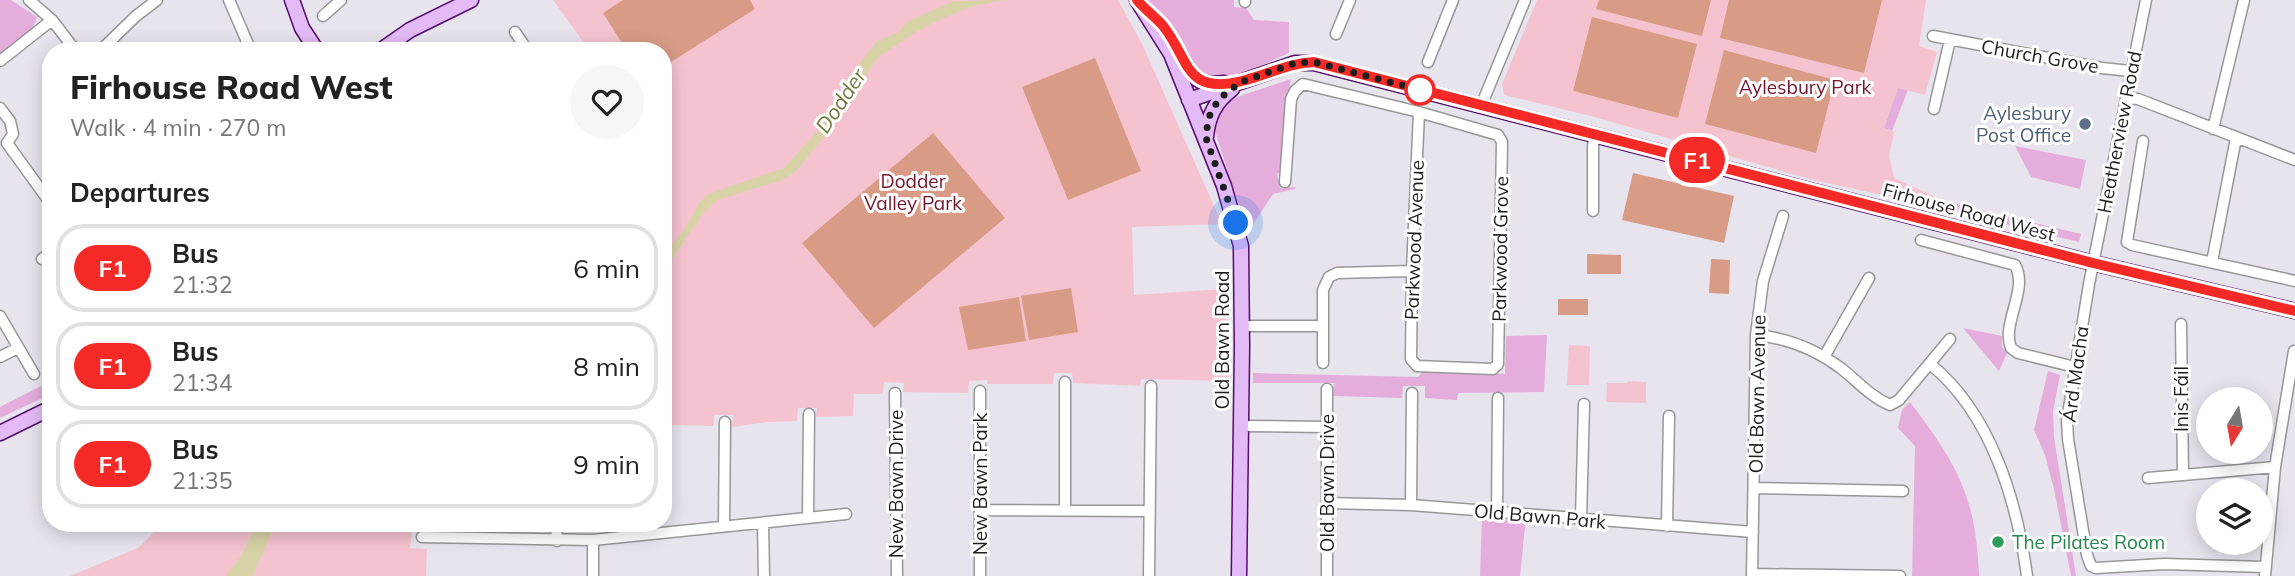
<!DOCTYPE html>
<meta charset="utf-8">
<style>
:root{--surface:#fff;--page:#f6f6f6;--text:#222;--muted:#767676;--line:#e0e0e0}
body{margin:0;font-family:Mulish,sans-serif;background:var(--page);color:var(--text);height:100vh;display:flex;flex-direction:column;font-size:26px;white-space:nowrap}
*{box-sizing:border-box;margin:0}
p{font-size:23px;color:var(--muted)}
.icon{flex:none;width:38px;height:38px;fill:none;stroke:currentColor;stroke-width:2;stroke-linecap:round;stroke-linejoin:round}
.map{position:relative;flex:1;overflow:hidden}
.drawer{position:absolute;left:42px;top:42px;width:630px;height:490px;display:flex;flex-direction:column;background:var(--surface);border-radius:28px;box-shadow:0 4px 18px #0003}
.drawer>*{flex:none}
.badge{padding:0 14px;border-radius:23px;font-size:24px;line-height:46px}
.needle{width:46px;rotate:191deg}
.fabs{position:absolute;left:2196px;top:387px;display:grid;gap:14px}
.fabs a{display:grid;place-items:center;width:77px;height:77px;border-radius:50%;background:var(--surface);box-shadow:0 4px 18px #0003;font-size:35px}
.you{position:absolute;width:35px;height:35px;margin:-18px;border:5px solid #fff;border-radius:50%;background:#1a73e8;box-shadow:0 0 0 10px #1a73e833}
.map>.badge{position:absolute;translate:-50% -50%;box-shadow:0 0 0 4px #fff}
h2{padding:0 28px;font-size:26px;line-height:63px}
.round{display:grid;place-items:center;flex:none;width:74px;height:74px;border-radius:37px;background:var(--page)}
.headline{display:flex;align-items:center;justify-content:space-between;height:119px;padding:0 28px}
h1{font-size:33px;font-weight:800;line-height:52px}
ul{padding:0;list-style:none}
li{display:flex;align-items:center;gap:21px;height:88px;margin:0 14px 10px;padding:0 14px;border:4px solid var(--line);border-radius:28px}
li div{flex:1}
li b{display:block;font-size:26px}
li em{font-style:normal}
li .badge{min-width:77px;font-weight:700;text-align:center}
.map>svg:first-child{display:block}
.grass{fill:#e5addc}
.park{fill:#f5c3d0}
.pitch{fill:#d89c86}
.water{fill:#d8d2a7}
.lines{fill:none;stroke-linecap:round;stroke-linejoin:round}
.street-casing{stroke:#979797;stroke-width:13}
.secondary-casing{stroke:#550c6c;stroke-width:17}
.street{stroke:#fff;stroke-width:10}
.secondary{stroke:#e3baf5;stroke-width:14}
.line-casing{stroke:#fff;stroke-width:16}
.line{stroke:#f52a26;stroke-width:10}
.walk{stroke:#1d1d1d;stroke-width:7;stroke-dasharray:0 12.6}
.stop-dot{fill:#fff;stroke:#f52a26;stroke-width:3.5}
.service-dot{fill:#5c6f8a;stroke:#fff;stroke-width:2.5}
.leisure-dot{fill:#2e9e5b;stroke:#fff;stroke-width:2.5}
.labels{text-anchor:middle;stroke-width:6;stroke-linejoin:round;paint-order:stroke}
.street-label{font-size:19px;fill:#1d1d1d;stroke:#fff}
.park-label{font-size:19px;fill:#73132c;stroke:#fff}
.service-label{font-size:19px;fill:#4e5e75;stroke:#fff;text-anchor:end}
.leisure-label{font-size:19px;fill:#27864d;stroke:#fff;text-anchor:start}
.water-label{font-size:21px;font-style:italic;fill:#70793d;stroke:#fff}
</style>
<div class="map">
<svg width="2295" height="576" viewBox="0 0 2295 576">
<rect width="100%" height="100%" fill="#e7e4ee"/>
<path class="grass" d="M 0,0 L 11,0 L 37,17 L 32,30 L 0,55 Z
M 1144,0 L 1234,0 L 1234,7 L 1246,8 L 1254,20 L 1289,22 L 1289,53 C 1261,65 1235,81 1204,79 Z
M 1291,79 L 1283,134 L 1282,171 L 1277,174 L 1280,188 L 1295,187 L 1295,189 L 1273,194 L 1252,226 L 1245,225 L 1214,128 L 1215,114 L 1225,101 Z
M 1898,87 L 1908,90 L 1892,131 L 1884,128 Z
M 2015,146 L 2086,160 L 2080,189 L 2031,177 Z
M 1950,202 L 1997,214 L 1995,221 L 1948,209 Z
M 2002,215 L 2081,234 L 2079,242 L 2001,223 Z
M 1963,328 L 2002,336 L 2002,347 L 2007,353 L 1999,371 Z
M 1547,335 L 1544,392 L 1458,393 L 1457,400 L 1425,398 L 1425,386 L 1403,386 L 1402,398 L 1333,396 L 1334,383 L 1253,383 L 1253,373 L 1418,377 L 1423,371 L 1505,374 L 1506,336 Z
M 2048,371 L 2060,375 L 2053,411 L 2054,437 L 2076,576 L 2071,576 L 2054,489 L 2045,455 L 2034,430 Z
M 51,381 L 51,394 L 0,418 L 0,407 Z
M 1910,402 C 1957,464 1976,496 1979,576 L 1912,576 L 1915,446 L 1898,428 L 1902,410 Z
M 1482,516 L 1526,517 L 1520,576 L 1480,576 Z"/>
<path class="park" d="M 553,0 L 1118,0 L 1143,46 L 1222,224 L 1132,227 L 1134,295 L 1225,289 L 1230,381 L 1141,379 L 1140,386 L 1073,383 L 1072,373 L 1054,373 L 1053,384 L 987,384 L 987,380 L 969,381 L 968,393 L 903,392 L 904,383 L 884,382 L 883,394 L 854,394 L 853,416 L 816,417 L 817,408 L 798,408 L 797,421 L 768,422 L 732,427 L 733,415 L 714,415 L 713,426 L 675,425 L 663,427 L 663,51 L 590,51 Z
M 1537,0 L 1926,0 L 1919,46 L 1937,52 L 1925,95 L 1898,88 L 1884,128 L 1894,132 L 1889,156 L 1894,178 L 1947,202 L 1946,209 L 1813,180 L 1591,116 L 1504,95 L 1502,84 Z
M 1569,345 L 1590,346 L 1589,385 L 1567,385 Z
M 1628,381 L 1646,382 L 1646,403 L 1606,402 L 1607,383 L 1627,383 Z
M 163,523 L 424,523 L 413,524 L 410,548 L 427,549 L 426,576 L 70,576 L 138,548 Z"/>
<path class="pitch" d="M 623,0 L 750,0 L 755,9 L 663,67 L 663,51 L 627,51 L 603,13 Z
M 1599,0 L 1711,0 L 1702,36 L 1596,9 Z
M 1729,0 L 1882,0 L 1864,73 L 1720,38 Z
M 1592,17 L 1697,44 L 1678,118 L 1573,91 Z
M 1724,50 L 1835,80 L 1816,153 L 1705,124 Z
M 1095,58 L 1141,171 L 1068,200 L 1022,87 Z
M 933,133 L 1005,218 L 874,328 L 802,243 Z
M 1633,173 L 1734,196 L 1724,243 L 1622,220 Z
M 1587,254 L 1621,255 L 1621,274 L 1587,274 Z
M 1711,259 L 1730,260 L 1729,294 L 1709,293 Z
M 1071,288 L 1078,332 L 1029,340 L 1021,296 Z
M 1019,297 L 1026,341 L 968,350 L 959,307 Z
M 1558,299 L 1588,299 L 1588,315 L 1558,315 Z"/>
<path class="water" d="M 1002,0 L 967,8 L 939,20 L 916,32 L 880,56 L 849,96 L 842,115 L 797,170 L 783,180 L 717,200 L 702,215 L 663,272 L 663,256 L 685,228 L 699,203 L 708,194 L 784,168 L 831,116 L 844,83 L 877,41 L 899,32 L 908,21 L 954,1 Z
M 256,523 L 278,523 L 272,531 L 253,576 L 226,576 L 243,553 Z"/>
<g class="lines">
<g class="street-casing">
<path id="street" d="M 29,0 L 52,20 L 76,51
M 229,0 L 251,51
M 2146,0 L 2089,284 L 2067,420 L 2068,439 L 2087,555 L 2091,566 L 2096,568 L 2164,564 L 2265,567
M 1245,2 L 1245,0
M 323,16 L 341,0
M 515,32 L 528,51
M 1336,34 L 1350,0
M 1933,36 L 2102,68 L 2130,71
M 100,51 L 136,16 L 157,0
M 0,61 L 52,20
M 1428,62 L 1453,0
M 2126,98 L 2138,99 L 2295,160
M 1481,106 L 1525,0
M 0,108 L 10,121 L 13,134 L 7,143 L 51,204
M 1934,109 L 1950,40
M 2213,129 L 2244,0
M 2143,141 L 2127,242 L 2132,245 L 2295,281
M 1285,182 L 1291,99 L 1295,91 L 1303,84 L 1419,112 L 1498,135 L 1502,142 L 1498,364 L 1493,369 L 1417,366 L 1411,359 L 1412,271 L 1419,112
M 1593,211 L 1593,146 L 1595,134
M 1921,240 L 2015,265 C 2029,290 2001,323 2011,348 L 2018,353 L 2075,367
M 42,259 L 51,252
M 2212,262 L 2236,138
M 0,316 L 34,374
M 2181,324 L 2183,474
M 1242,326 L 1322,326
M 1756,335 C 1787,338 1817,350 1842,369 C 1857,381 1871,397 1890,405 L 1899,400 L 1950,339
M 0,357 L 18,348
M 1824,357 L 1869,278
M 1323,363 L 1323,290 L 1329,277 L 1337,273 L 1412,271
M 1930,364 C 1991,413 2017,501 2027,576
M 1065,382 L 1065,511
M 895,393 L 897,576
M 1241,426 L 1327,427
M 2148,478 L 2275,467
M 1754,488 L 1903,491
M 1327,503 L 1411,505 L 1753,532
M 1411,505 L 1412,393
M 981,510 L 1149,511
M 1497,512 L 1498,398
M 808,517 L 809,414
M 1581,519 L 1584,404
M 556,523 L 557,541
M 763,523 L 764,576
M 724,526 L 725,422
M 1667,526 L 1669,416
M 422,537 L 593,540 L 846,514
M 593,540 L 593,576
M 1752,574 L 1900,576
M 980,576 L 980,391
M 1149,576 L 1151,386
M 1327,576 L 1327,389
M 1752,576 L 1756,335 L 1763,281 L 1783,216
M 2265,576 L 2275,467 L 2294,351"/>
</g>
<g class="secondary-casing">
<path id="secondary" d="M 292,0 L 302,28 L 317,51
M 1137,0 L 1171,54 L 1224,186 L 1241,246 L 1242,346 L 1239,576
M 380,51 L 410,30 L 471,0
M 1179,53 C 1191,75 1196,87 1224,83
M 1189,100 L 1295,63 L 1314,63 L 2093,263 L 2295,311
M 1206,137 C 1208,116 1215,102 1232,89
M 0,433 L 51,408"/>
</g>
<use href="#street" class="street"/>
<use href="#secondary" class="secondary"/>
</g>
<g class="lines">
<g class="line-casing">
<path id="line" d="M 1137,0 C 1145,10 1156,17 1164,27 C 1190,61 1185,95 1242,81 C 1267,75 1288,63 1314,62 L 2093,263 L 2295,311"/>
</g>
<use href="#line" class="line"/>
<path class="walk" d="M 1236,223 L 1206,138 L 1208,119 L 1214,107 L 1220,98 L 1241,82 L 1295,63 L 1314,62 L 1420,90"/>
</g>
<circle class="stop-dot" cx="1420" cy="90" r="14"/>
<circle class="service-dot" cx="2085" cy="124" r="7"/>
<circle class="leisure-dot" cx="1998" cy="542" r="7"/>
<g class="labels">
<g class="street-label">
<text transform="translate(2040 56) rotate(10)" y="7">Church Grove</text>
<text transform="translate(2119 132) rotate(-79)" y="7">Heatherview Road</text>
<text transform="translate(1969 212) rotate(15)" y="7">Firhouse Road West</text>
<text transform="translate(1414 240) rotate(-88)" y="7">Parkwood Avenue</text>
<text transform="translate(1500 249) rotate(-89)" y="7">Parkwood Grove</text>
<text transform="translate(1222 340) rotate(-90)" y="7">Old Bawn Road</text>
<text transform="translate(2075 374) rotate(-82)" y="7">Árd Macha</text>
<text transform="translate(1757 394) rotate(-89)" y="7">Old Bawn Avenue</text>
<text transform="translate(2181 399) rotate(-90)" y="7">Inis Fáil</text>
<text transform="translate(1327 483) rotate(-90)" y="7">Old Bawn Drive</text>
<text transform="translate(896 484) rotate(-90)" y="7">New Bawn Drive</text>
<text transform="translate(980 484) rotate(-90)" y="7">New Bawn Park</text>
<text transform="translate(1540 516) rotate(5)" y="7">Old Bawn Park</text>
</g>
<g class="park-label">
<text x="1805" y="94">Aylesbury Park</text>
<text x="913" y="188">Dodder<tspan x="913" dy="22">Valley Park</tspan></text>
</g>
<g class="service-label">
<text x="2071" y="120">Aylesbury<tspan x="2071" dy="22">Post Office</tspan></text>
</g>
<g class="leisure-label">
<text x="2012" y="549">The Pilates Room</text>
</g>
<g class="water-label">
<text transform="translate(841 101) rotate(-56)" y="7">Dodder</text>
</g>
</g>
</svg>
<div class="fabs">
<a><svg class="needle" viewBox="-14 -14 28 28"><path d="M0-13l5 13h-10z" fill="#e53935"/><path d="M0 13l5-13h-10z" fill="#767676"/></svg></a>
<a><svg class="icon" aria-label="layers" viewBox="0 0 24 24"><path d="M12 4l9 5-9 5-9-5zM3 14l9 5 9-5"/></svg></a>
</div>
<div class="you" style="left:1236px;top:223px"></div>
<b class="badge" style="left:1697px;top:160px;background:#f52a26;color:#fff">F1</b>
<section class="drawer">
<div class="headline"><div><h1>Firhouse Road West</h1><p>Walk · 4 min · 270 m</p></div><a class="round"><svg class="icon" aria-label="heart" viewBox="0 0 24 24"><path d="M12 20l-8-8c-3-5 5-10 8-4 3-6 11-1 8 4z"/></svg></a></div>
<h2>Departures</h2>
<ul>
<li><span class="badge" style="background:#f52a26;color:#fff">F1</span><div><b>Bus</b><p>21:32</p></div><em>6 min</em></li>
<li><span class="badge" style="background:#f52a26;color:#fff">F1</span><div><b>Bus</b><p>21:34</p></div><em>8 min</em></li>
<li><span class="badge" style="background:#f52a26;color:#fff">F1</span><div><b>Bus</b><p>21:35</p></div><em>9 min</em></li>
</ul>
</section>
</div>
